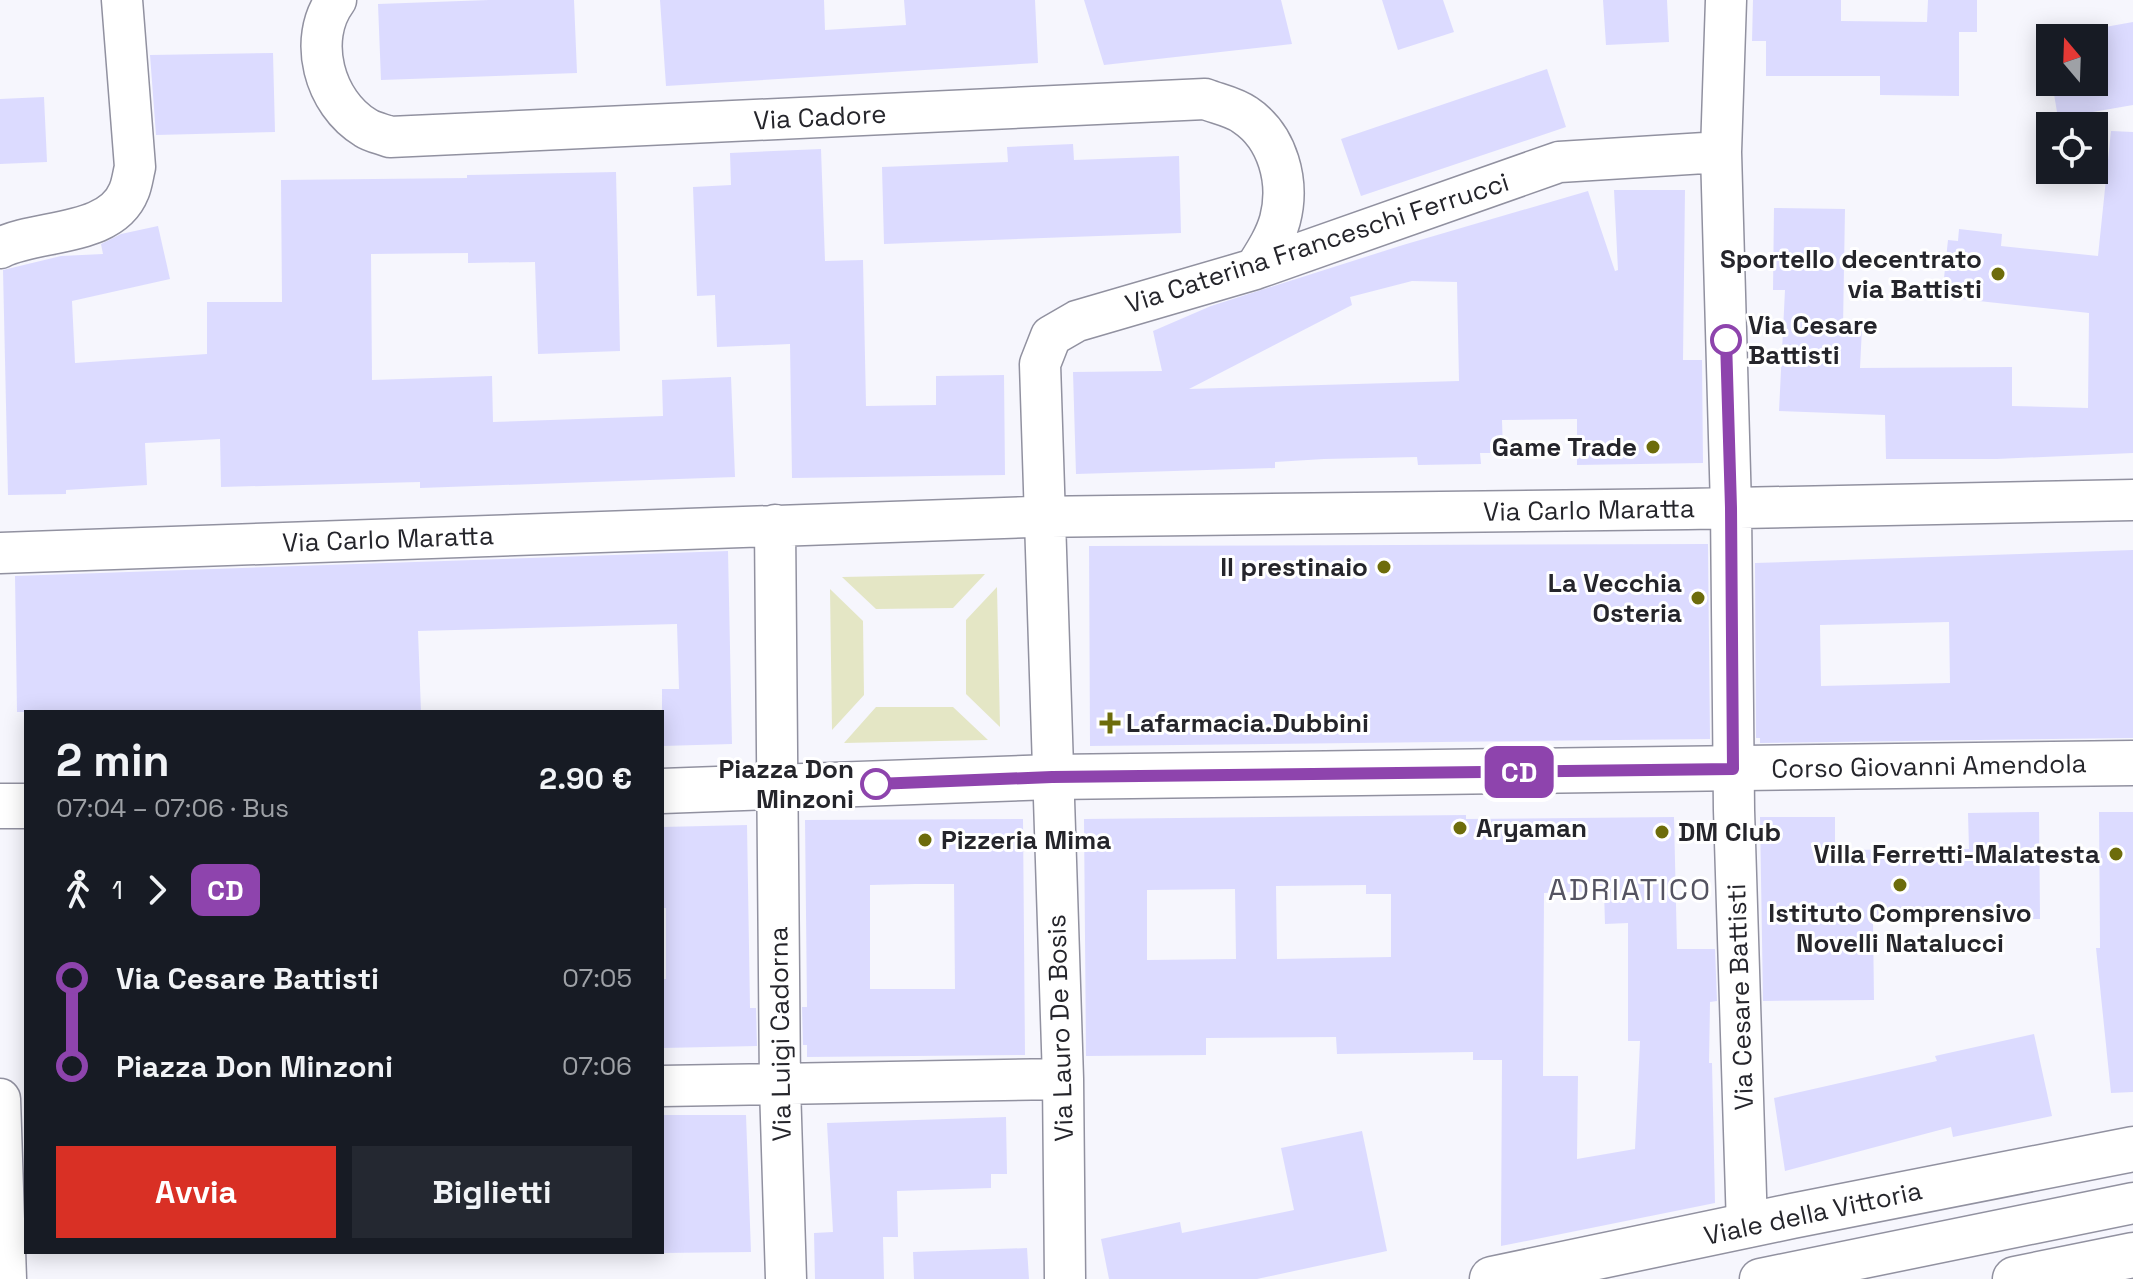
<!DOCTYPE html>
<html lang="it">
<meta charset="utf-8">
<style>
:root{--surface:#171b24;--page:#242831;--text:#f1f3f6;--muted:#9ea1a6;--accent:#d93025}
body{margin:0;font-family:"Space Grotesk",sans-serif;background:var(--page);color:var(--text);height:100vh;display:flex;flex-direction:column;font-size:30px;white-space:nowrap}
*{box-sizing:border-box;margin:0}
p{font-size:26px;color:var(--muted)}
.icon{flex:none;width:44px;height:44px;fill:none;stroke:currentColor;stroke-width:2;stroke-linecap:round;stroke-linejoin:round}
.map{position:relative;flex:1;overflow:hidden}
.drawer{position:absolute;left:24px;top:710px;width:640px;height:544px;display:flex;flex-direction:column;background:var(--surface);border-radius:0px;box-shadow:0 4px 20px #0003}
.drawer>*{flex:none}
.badge{padding:0 16px;border-radius:12px;font-size:28px;line-height:52px}
.needle{width:52px;rotate:341deg}
.fabs{position:absolute;left:2036px;top:24px;display:grid;gap:16px}
.fabs a{display:grid;place-items:center;width:72px;height:72px;border-radius:0px;background:var(--surface);box-shadow:0 4px 20px #0003;font-size:40px}
.map>.badge{position:absolute;translate:-50% -50%;box-shadow:0 0 0 4px #fff}
.legs{display:flex;align-items:center;gap:12px;height:88px;padding:0 32px;font-size:26px}
.legs p{margin-inline-start:auto}
.overview{display:flex;align-items:center;justify-content:space-between;height:136px;padding:0 32px}
h1{font-size:44px;font-weight:800;line-height:60px}
.action{display:flex;gap:16px;margin-top:auto;padding:16px 32px}
.action a{flex:1;height:92px;border-radius:0px;background:var(--accent);color:#fff;font-size:32px;font-weight:800;line-height:92px;text-align:center}
.action a+a{background:var(--page);color:var(--text)}
ul{padding:0 32px;list-style:none}
li{display:flex;align-items:center;gap:28px;height:88px;font-size:30px}
li i{display:grid;place-items:center;width:12px;height:100%;margin:0 10px;background:currentColor}
li i::after{content:'';width:20px;height:20px;margin:-10px;border:6px solid;border-radius:50%;background:var(--surface)}
li p{margin-inline-start:auto}
li:first-child i{background:linear-gradient(#0000 50%,currentColor 0)}
li:last-child i{background:linear-gradient(currentColor 50%,#0000 0)}
.map>svg:first-child{display:block}
.green{fill:#e4e6c5}
.building{fill:#dcdbff;fill-rule:evenodd}
.lines{fill:none;stroke-linecap:round;stroke-linejoin:round}
.street-casing{stroke:#9191a0;stroke-width:43}
.secondary-casing{stroke:#9191a0;stroke-width:47}
.street{stroke:#fff;stroke-width:40}
.secondary{stroke:#fff;stroke-width:44}
.line-1-casing{stroke:#fff;stroke-width:18}
.line-1{stroke:#8e44ad;stroke-width:12}
.poi-dot{fill:#6d6c0b;stroke:#fff;stroke-width:3}
.stop-1-dot{fill:#fff;stroke:#8e44ad;stroke-width:4}
.labels{text-anchor:middle;stroke-width:6;stroke-linejoin:round;paint-order:stroke}
.street-label{font-size:26px;fill:#25252b;stroke:#fff}
.poi-label{font-size:26px;font-weight:bold;fill:#25252b;stroke:#fff;text-anchor:end}
.stop-label{font-size:26px;font-weight:bold;fill:#25252b;stroke:#fff;text-anchor:start}
.quarter-label{font-size:30px;letter-spacing:2px;fill:#545361;stroke:#fff}
</style>
<div class="map">
<svg width="2133" height="1279" viewBox="0 0 2133 1279">
<rect width="100%" height="100%" fill="#f6f6fd"/>
<path class="green" d="M 985,574 L 953,608 L 876,609 L 842,577 Z
M 997,587 L 1000,727 L 966,694 L 966,620 Z
M 830,589 L 863,621 L 864,695 L 832,730 Z
M 876,707 L 953,707 L 988,740 L 844,743 Z"/>
<path class="building" d="M 489,0 L 574,0 L 577,73 L 381,80 L 378,4 Z
M 660,0 L 824,0 L 825,30 L 906,25 L 904,0 L 1035,0 L 1038,63 L 666,86 Z
M 1084,0 L 1281,0 L 1292,44 L 1104,65 Z
M 1382,0 L 1443,0 L 1454,32 L 1398,50 Z
M 1603,0 L 1667,0 L 1669,42 L 1606,45 Z
M 1753,0 L 1841,0 L 1841,21 L 1927,22 L 1928,0 L 1977,0 L 1977,32 L 1959,32 L 1959,96 L 1880,95 L 1880,76 L 1766,76 L 1766,41 L 1752,41 Z
M 2133,22 L 2133,105 L 2058,118 L 2052,82 L 2094,82 L 2094,38 L 2050,38 L 2050,73 L 2044,38 Z
M 273,53 L 275,132 L 156,135 L 150,55 Z
M 1547,69 L 1566,127 L 1361,196 L 1341,139 Z
M 44,97 L 47,162 L 0,164 L 0,99 Z
M 2111,131 L 2133,132 L 2133,453 L 1997,459 L 1886,459 L 1885,415 L 1779,411 L 1785,290 L 1773,290 L 1774,208 L 1845,209 L 1843,327 L 1862,328 L 1860,368 L 2012,367 L 2012,406 L 2088,408 L 2089,313 L 1942,297 L 1948,240 L 1958,241 L 1959,229 L 2002,234 L 2001,246 L 2098,256 Z
M 1073,144 L 1074,160 L 1179,156 L 1181,233 L 884,244 L 882,167 L 1008,162 L 1007,147 Z
M 821,149 L 825,261 L 863,260 L 866,406 L 936,405 L 936,376 L 1004,375 L 1005,475 L 792,478 L 790,344 L 717,347 L 715,295 L 697,296 L 693,187 L 731,185 L 730,153 Z
M 616,172 L 620,351 L 538,354 L 535,262 L 468,263 L 468,253 L 371,254 L 372,380 L 492,376 L 493,422 L 663,416 L 662,380 L 731,377 L 735,477 L 420,488 L 420,482 L 221,487 L 220,439 L 145,443 L 147,485 L 66,490 L 66,494 L 8,495 L 3,270 L 61,256 L 103,254 L 101,244 L 121,234 L 158,226 L 170,279 L 72,301 L 75,363 L 207,354 L 207,302 L 282,302 L 281,180 L 467,178 L 467,175 Z
M 1614,190 L 1685,190 L 1683,360 L 1702,360 L 1703,463 L 1577,465 L 1577,419 L 1502,420 L 1503,453 L 1480,453 L 1481,464 L 1418,465 L 1417,457 L 1324,459 L 1275,462 L 1275,468 L 1076,474 L 1073,372 L 1162,371 L 1153,331 L 1211,306 L 1403,245 L 1588,191 L 1615,271 L 1618,270 ZM 1412,281 L 1457,282 L 1459,381 L 1189,389 L 1352,305 L 1350,297 Z
M 1708,544 L 1710,739 L 1090,746 L 1089,546 Z
M 2133,550 L 2133,738 L 1760,743 L 1760,738 L 1756,738 L 1755,563 ZM 1949,622 L 1950,683 L 1821,686 L 1820,625 Z
M 728,551 L 732,744 L 662,746 L 662,689 L 679,689 L 677,624 L 418,631 L 421,712 L 17,712 L 15,576 Z
M 2039,812 L 2040,919 L 1873,921 L 1874,1000 L 1763,1001 L 1760,817 L 1835,817 L 1835,850 L 1969,849 L 1968,813 Z
M 2099,812 L 2133,812 L 2133,1092 L 2111,1093 L 2096,948 L 2100,948 Z
M 1466,815 L 1466,819 L 1674,817 L 1677,949 L 1715,949 L 1717,1001 L 1710,1002 L 1709,1063 L 1712,1063 L 1715,1203 L 1501,1246 L 1502,1060 L 1473,1060 L 1473,1052 L 1337,1054 L 1336,1037 L 1206,1038 L 1206,1055 L 1086,1056 L 1084,819 ZM 1366,885 L 1366,894 L 1391,894 L 1391,957 L 1277,959 L 1276,886 ZM 1235,889 L 1236,959 L 1147,960 L 1147,890 ZM 1604,891 L 1605,924 L 1628,923 L 1628,1041 L 1640,1041 L 1635,1149 L 1577,1159 L 1578,1076 L 1543,1076 L 1544,893 Z
M 1023,819 L 1025,1055 L 807,1057 L 807,1045 L 803,1045 L 802,1007 L 807,1007 L 805,820 ZM 915,884 L 954,884 L 955,989 L 870,989 L 870,885 Z
M 747,825 L 750,1008 L 756,1008 L 757,1046 L 662,1048 L 662,979 L 666,979 L 666,908 L 662,908 L 662,827 Z
M 2034,1034 L 2052,1116 L 1953,1137 L 1951,1127 L 1785,1171 L 1774,1098 L 1937,1061 L 1935,1056 Z
M 662,1115 L 746,1115 L 751,1252 L 662,1253 Z
M 1006,1117 L 1007,1174 L 991,1174 L 991,1188 L 897,1191 L 898,1237 L 883,1237 L 884,1279 L 815,1279 L 814,1233 L 833,1232 L 827,1123 Z
M 1362,1131 L 1387,1251 L 1257,1279 L 1109,1279 L 1101,1239 L 1180,1222 L 1182,1233 L 1294,1210 L 1281,1148 Z
M 1027,1248 L 1029,1279 L 914,1279 L 913,1252 Z"/>
<g class="lines">
<g class="street-casing">
<path id="street" d="M 336,0 C 307,39 324,103 366,128 C 372,132 382,134 390,137 L 1205,99 C 1218,104 1234,107 1245,115 C 1278,137 1290,182 1280,220 C 1275,238 1265,253 1255,269
M 1726,0 L 1721,152 L 1731,508 L 1734,810 L 1747,1227
M 0,248 C 38,229 111,237 129,191 C 132,184 133,175 135,167 L 122,0
M 775,525 L 780,1086 L 786,1279
M 0,553 L 1031,517 L 1687,509 L 2133,500
M 662,1086 L 1063,1079
M 0,1099 L 6,1279
M 1065,1279 L 1063,1079 L 1040,364 L 1051,336 L 1077,321 L 1255,269 L 1559,162 L 1721,152
M 1760,1279 L 2133,1203"/>
</g>
<g class="secondary-casing">
<path id="secondary" d="M 662,791 L 1052,777 L 2133,763
M 0,806 L 26,806
M 1492,1279 L 1792,1216 L 2133,1149
M 2015,1279 L 2133,1255"/>
</g>
<use href="#street" class="street"/>
<use href="#secondary" class="secondary"/>
</g>
<g class="lines">
<g class="line-1-casing">
<path id="line-1" d="M 876,784 L 1052,777 L 1733,769 L 1731,508 L 1726,340"/>
</g>
<use href="#line-1" class="line-1"/>
</g>
<g class="poi-dot">
<circle cx="1998" cy="274" r="8"/>
<circle cx="1653" cy="447" r="8"/>
<circle cx="1384" cy="567" r="8"/>
<circle cx="1698" cy="598" r="8"/>
<path d="M1106 711h8v8h8v8h-8v8h-8v-8h-8v-8h8z"/>
<circle cx="1460" cy="828" r="8"/>
<circle cx="1662" cy="832" r="8"/>
<circle cx="925" cy="840" r="8"/>
<circle cx="2116" cy="854" r="8"/>
<circle cx="1900" cy="885" r="8"/>
</g>
<g class="stop-1-dot">
<circle cx="1726" cy="340" r="14"/>
<circle cx="876" cy="784" r="14"/>
</g>
<g class="labels">
<g class="street-label">
<text transform="translate(820 117) rotate(-3)" y="9">Via Cadore</text>
<text transform="translate(1317 243) rotate(-18)" y="9">Via Caterina Franceschi Ferrucci</text>
<text transform="translate(1589 510) rotate(-1)" y="9">Via Carlo Maratta</text>
<text transform="translate(388 539) rotate(-2)" y="9">Via Carlo Maratta</text>
<text transform="translate(1929 766) rotate(-1)" y="9">Corso Giovanni Amendola</text>
<text transform="translate(1740 997) rotate(-92)" y="9">Via Cesare Battisti</text>
<text transform="translate(1060 1028) rotate(-92)" y="9">Via Lauro De Bosis</text>
<text transform="translate(780 1034) rotate(-91)" y="9">Via Luigi Cadorna</text>
<text transform="translate(1813 1213) rotate(-12)" y="9">Viale della Vittoria</text>
</g>
<g class="poi-label">
<text x="1982" y="268">Sportello decentrato<tspan x="1982" dy="30">via Battisti</tspan></text>
<text x="1637" y="456">Game Trade</text>
<text x="1368" y="576">Il prestinaio</text>
<text x="1682" y="592">La Vecchia<tspan x="1682" dy="30">Osteria</tspan></text>
<text x="1126" y="732" text-anchor="start">Lafarmacia.Dubbini</text>
<text x="1476" y="837" text-anchor="start">Aryaman</text>
<text x="1678" y="841" text-anchor="start">DM Club</text>
<text x="941" y="849" text-anchor="start">Pizzeria Mima</text>
<text x="2100" y="863">Villa Ferretti-Malatesta</text>
<text x="1900" y="922" text-anchor="middle">Istituto Comprensivo<tspan x="1900" dy="30">Novelli Natalucci</tspan></text>
</g>
<g class="stop-label">
<text x="1748" y="334">Via Cesare<tspan x="1748" dy="30">Battisti</tspan></text>
<text x="854" y="778" text-anchor="end">Piazza Don<tspan x="854" dy="30">Minzoni</tspan></text>
</g>
<g class="quarter-label">
<text x="1630" y="900">ADRIATICO</text>
</g>
</g>
</svg>
<div class="fabs">
<a><svg class="needle" viewBox="-14 -14 28 28"><path d="M0-13l5 13h-10z" fill="#e53935"/><path d="M0 13l5-13h-10z" fill="#9ea1a6"/></svg></a>
<a><svg class="icon" aria-label="locate" viewBox="0 0 24 24"><circle cx="12" cy="12" r="6"/><path d="M12 2v4M12 18v4M2 12h4M18 12h4"/></svg></a>
</div>
<b class="badge" style="left:1519px;top:772px;background:#8e44ad;color:#fff">CD</b>
<section class="drawer">
<div class="overview"><div><h1>2 min</h1><p>07:04 – 07:06 · Bus</p></div><b>2.90 €</b></div>
<div class="legs"><svg class="icon" aria-label="walk" viewBox="0 0 24 24"><circle cx="13" cy="4" r="2"/><path d="M13 8l-2 6 4 7M11 14l-3 7M7 12l3-4h3l4 4"/></svg>1<svg class="icon" aria-label="forward" viewBox="0 0 24 24"><path d="M9 5l7 7-7 7"/></svg><b class="badge" style="background:#8e44ad;color:#fff">CD</b></div>
<ul>
<li><i style="color:#8e44ad"></i><b>Via Cesare Battisti</b><p>07:05</p></li>
<li><i style="color:#8e44ad"></i><b>Piazza Don Minzoni</b><p>07:06</p></li>
</ul>
<div class="action"><a>Avvia</a><a>Biglietti</a></div>
</section>
</div>
